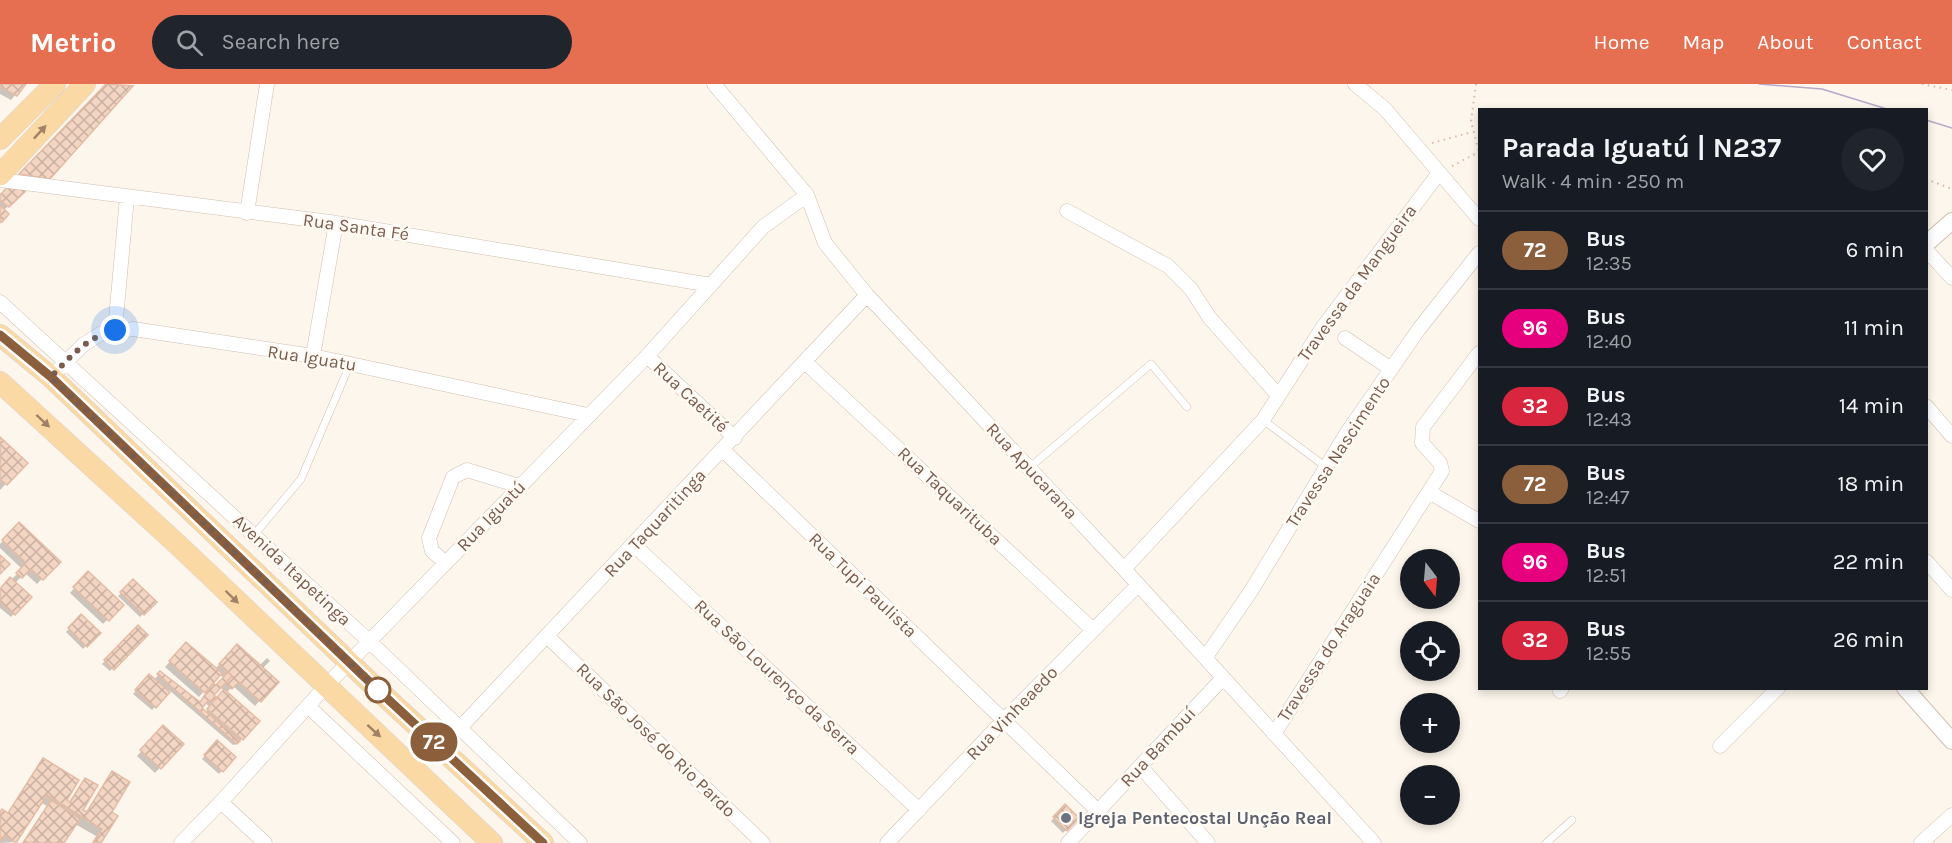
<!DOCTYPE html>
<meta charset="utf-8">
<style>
:root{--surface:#171b24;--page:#20242c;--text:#f1f3f6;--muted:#9ea1a6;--line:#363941;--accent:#e76f51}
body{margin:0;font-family:Karla,sans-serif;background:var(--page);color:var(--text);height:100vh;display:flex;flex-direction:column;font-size:22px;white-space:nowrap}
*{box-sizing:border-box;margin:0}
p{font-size:20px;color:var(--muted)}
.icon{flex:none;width:33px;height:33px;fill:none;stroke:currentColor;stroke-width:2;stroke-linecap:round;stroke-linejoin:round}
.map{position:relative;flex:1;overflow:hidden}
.panel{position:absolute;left:1478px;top:24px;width:450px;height:582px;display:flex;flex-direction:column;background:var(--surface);border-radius:0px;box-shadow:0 3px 9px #0003}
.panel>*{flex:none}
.badge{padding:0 12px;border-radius:20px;font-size:21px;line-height:39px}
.needle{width:39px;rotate:164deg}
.buttons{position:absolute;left:1400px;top:465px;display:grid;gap:12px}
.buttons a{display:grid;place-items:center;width:60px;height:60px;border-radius:50%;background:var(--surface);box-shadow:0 3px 9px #0003;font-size:30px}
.you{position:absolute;width:30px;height:30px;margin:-15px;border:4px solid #fff;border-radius:50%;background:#1a73e8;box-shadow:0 0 0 9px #1a73e833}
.map>.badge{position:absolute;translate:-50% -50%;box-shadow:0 0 0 3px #fff}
.round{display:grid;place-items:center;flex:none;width:63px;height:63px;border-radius:32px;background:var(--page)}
.headline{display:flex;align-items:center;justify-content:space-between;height:102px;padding:0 24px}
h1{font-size:28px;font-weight:700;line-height:45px}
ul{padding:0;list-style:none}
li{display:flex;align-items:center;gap:18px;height:78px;padding:0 24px;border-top:2px solid var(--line)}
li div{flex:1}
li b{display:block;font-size:22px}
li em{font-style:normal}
li .badge{min-width:66px;font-weight:700;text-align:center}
header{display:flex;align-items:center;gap:36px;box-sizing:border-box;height:84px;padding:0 30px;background:var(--accent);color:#fff}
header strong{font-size:28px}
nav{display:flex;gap:33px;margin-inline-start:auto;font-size:21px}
.search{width:420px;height:54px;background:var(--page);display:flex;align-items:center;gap:15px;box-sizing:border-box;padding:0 21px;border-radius:33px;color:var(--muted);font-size:22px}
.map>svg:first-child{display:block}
.shadow{fill:#0003;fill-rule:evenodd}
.building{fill:url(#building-cross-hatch);stroke:#e6bba3;stroke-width:1.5}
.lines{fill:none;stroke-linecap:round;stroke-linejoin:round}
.service-casing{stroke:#d1beb0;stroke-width:8}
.minor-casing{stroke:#d1beb0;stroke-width:15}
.tertiary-casing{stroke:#d1beb0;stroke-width:18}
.primary-casing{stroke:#dad1cd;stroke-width:22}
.path{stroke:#d9b8a5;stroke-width:2;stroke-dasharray:1.5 4.5;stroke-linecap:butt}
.service{stroke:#fff;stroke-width:7}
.minor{stroke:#fff;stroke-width:14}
.tertiary{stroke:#fff;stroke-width:16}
.primary{stroke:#fbd9a5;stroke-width:21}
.tram{stroke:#b9a8c9;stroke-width:1.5}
.oneway{fill:#a18267}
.line-casing{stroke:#fff;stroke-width:14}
.line{stroke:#8b5e3c;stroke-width:9}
.walk{stroke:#7a5c4d;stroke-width:6;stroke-dasharray:0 10.8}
.stop-dot{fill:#fff;stroke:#8b5e3c;stroke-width:3}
.worship-dot{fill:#6b7280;stroke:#fffaf3;stroke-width:2}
.labels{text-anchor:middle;stroke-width:5;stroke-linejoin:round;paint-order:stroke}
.street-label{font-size:18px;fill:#7a5c4d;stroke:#fffaf3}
.worship-label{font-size:18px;font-weight:bold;fill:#5b616d;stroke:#fffaf3;text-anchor:start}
</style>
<header>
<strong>Metrio</strong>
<div class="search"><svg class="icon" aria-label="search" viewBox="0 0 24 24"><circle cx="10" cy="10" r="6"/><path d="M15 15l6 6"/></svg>Search here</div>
<nav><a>Home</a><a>Map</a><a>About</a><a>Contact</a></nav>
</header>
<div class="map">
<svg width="1952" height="759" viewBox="0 0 1952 759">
<defs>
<pattern id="building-cross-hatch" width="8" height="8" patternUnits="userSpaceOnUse" patternTransform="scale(1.5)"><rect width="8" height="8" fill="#f3d5c3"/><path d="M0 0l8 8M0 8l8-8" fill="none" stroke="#cab0a1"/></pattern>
</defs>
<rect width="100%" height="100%" fill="#fdf6ec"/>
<path class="shadow" d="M 0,0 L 24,0 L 11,16 L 0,10 Z
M 106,0 L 131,3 L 41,101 L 14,97 Z
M 27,104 L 3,127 L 7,130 L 0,140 L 0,113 Z
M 0,355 L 26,379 L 0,406 Z
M 19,440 L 58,478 L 37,500 L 25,489 L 15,499 L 29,513 L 11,533 L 0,524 L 0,507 L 22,485 L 0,464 L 0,460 Z
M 88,489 L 122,521 L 103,540 L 70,509 Z
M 133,497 L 154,518 L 140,533 L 118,512 Z
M 81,532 L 99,549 L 83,565 L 66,548 Z
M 138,543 L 146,551 L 110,587 L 102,580 Z
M 237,562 L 259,582 L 267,574 L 270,577 L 262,585 L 276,598 L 255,622 L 233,602 L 226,609 L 258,637 L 237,660 L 233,661 L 169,606 L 152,626 L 133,610 L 149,592 L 154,596 L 160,589 L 200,620 L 224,594 L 219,590 L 199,613 L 165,583 L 181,565 L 215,585 ZM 220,603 L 224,607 L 216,615 L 212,611 ZM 205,619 L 210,623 L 205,629 L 200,624 Z
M 163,643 L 182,660 L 155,689 L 137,672 Z
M 217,658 L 234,673 L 219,690 L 202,675 Z
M 43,676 L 68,719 L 85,696 L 81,726 L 85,729 L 113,689 L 109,728 L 99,759 L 92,759 L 96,752 L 75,740 L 62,759 L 22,759 L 47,722 L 40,718 L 15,758 L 0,759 L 0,729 L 7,730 Z
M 1065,723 L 1077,734 L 1063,749 L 1051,737 Z"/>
<path class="building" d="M 0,0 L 26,0 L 17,12 L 0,3 Z
M 106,0 L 133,2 L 50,95 L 19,90 Z
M 11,99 L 30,103 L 9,123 L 0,116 L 0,111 Z
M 0,121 L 9,130 L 2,138 L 0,137 Z
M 0,353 L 28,379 L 7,401 L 0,395 Z
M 19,438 L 61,478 L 43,496 L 31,485 L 22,494 L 16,489 L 26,479 L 2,456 Z
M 0,471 L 10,480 L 0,490 Z
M 88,487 L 124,521 L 109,537 L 73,503 Z
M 10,493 L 32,513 L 15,531 L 0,518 L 0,505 Z
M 133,495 L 157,518 L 144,531 L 120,508 Z
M 81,530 L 101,549 L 87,563 L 68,544 Z
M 138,541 L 148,551 L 114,586 L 104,576 Z
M 186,558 L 222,589 L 205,609 L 169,577 Z
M 237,560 L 279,598 L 261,618 L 239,598 L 232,605 L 226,599 L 232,592 L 219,580 Z
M 160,587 L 200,618 L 213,599 L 216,601 L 228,588 L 232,592 L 214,611 L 217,614 L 212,619 L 209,616 L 202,624 L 240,657 L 237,660 L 157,590 Z
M 149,590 L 170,608 L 156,624 L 135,606 Z
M 224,605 L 260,637 L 243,656 L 207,625 Z
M 163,641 L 184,660 L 161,685 L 140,666 Z
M 217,656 L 236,673 L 223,688 L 204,671 Z
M 43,674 L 79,696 L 67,716 L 70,718 L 85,694 L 98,701 L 83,726 L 87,728 L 112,687 L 130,698 L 112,728 L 118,732 L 101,759 L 93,759 L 102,745 L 47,711 L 16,759 L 5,751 L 0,757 L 0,728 L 2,725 L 8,729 Z
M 51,716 L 80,735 L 64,759 L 23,759 Z
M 1065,720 L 1079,734 L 1067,747 L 1053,733 Z"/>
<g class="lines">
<g class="service-casing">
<path id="service" d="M 1263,336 L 1326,383
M 1029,384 L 1151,280 L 1187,323
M 254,451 L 301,395 L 350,280
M 1546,759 L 1572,736"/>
</g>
<g class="minor-casing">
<path id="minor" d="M 714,0 L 807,111 L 825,159 L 867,211 L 1124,485 L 1374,759
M 1355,0 L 1385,25 L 1479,135
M 0,96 L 330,138 L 711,201
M 1067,127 L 1168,182 L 1191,205 L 1209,233 L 1277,310
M 247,129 L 267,0
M 1926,166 L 1952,194
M 0,218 L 370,558 L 580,759
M 115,246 L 127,113
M 1345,254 L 1391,285
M 313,272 L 336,139
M 647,272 L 735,354
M 806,279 L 1093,546
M 51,293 L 83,261 L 100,250 L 133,245 L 313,272 L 588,331
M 1926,322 L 1952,352
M 723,366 L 1099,728
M 1429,408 L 1479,437
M 634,461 L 919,726
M 1926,477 L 1952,506
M 446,479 L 432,467 L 429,454 L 453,393 L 467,386 L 519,402
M 1124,485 L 1263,336 L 1323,243 L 1439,89
M 548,553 L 763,759
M 1205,574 L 1251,507 L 1348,347 L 1419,245 L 1479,169
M 1560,607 L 1562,604
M 309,623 L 453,759
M 1274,650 L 1442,387 L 1440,379 L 1422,359 L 1423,343 L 1479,269
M 1720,662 L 1778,604
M 441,664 L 867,211
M 1140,682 L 1208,759
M 221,718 L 265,759
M 181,759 L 221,718 L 325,603 L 647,272 L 763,143 L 807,111
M 887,759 L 1003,637 L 1138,501
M 1068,759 L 1223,594
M 1921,759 L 1952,731"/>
</g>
<g class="tertiary-casing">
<path id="tertiary" d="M 1926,160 L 1952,137
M 1905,604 L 1952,657"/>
</g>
<g class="primary-casing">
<path id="primary" d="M 0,55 L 55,0
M 0,91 L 85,0
M 0,251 L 51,293 L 378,606 L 543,759
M 0,298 L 177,460 L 492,759"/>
</g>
<path class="path" d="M 1476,0 L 1471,37 L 1479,68
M 1922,0 L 1952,6
M 1432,59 L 1472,48
M 1452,82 L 1479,68
M 1926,95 L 1952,105"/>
<use href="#service" class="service"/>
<use href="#minor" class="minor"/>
<use href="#tertiary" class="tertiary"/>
<use href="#primary" class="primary"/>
<path class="tram" d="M 1759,0 L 1822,5 L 1890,26
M 1926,36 L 1952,44"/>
</g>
<defs><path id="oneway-solid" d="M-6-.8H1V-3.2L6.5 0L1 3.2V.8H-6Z" transform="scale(1.5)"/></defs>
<g class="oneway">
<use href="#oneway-solid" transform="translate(40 48) rotate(-47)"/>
<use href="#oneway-solid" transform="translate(43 337) rotate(43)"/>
<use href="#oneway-solid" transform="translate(232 513) rotate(44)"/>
<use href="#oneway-solid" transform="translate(374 647) rotate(42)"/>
</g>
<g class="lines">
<g class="line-casing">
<path id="line" d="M 0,251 L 51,293 L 378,606 L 543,759"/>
</g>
<use href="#line" class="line"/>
<path class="walk" d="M 115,246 C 87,253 70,273 51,293 L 378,606"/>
</g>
<circle class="stop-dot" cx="378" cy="606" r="12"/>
<circle class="worship-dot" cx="1066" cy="734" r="6"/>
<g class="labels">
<g class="street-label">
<text transform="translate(356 143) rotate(8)" y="6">Rua Santa Fé</text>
<text transform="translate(1357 199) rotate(-54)" y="6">Travessa da Mangueira</text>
<text transform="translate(312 274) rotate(9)" y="6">Rua Iguatu</text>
<text transform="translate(691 313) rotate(43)" y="6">Rua Caetité</text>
<text transform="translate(1338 368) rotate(-57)" y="6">Travessa Nascimento</text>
<text transform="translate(1032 387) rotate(47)" y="6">Rua Apucarana</text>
<text transform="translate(950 412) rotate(43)" y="6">Rua Taquarituba</text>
<text transform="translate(491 432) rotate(-46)" y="6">Rua Iguatú</text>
<text transform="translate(655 439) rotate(-47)" y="6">Rua Taquaritinga</text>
<text transform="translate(292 486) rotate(43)" y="6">Avenida Itapetinga</text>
<text transform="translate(863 501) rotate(44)" y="6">Rua Tupi Paulista</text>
<text transform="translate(1329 563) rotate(-57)" y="6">Travessa do Araguaia</text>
<text transform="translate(777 593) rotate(43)" y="6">Rua São Lourenço da Serra</text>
<text transform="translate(1012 629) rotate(-46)" y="6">Rua Vinheaedo</text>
<text transform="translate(656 656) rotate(44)" y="6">Rua São José do Rio Pardo</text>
<text transform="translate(1158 663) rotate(-47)" y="6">Rua Bambuí</text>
</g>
<g class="worship-label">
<text x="1078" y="740">Igreja Pentecostal Unção Real</text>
</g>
</g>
</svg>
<div class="buttons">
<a><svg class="needle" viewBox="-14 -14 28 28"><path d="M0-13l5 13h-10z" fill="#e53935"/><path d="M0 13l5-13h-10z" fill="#9ea1a6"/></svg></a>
<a><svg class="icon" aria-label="locate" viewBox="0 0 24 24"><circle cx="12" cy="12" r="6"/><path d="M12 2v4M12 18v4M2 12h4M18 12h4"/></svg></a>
<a>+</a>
<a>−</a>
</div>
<div class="you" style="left:115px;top:246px"></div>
<b class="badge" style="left:434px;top:658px;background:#8b5e3c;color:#fff">72</b>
<section class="panel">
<div class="headline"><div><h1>Parada Iguatú | N237</h1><p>Walk · 4 min · 250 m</p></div><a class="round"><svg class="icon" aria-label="heart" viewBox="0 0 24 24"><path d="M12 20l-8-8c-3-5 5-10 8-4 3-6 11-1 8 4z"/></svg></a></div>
<ul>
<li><span class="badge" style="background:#8b5e3c;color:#fff">72</span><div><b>Bus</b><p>12:35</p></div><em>6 min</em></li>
<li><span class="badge" style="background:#e6007e;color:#fff">96</span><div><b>Bus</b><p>12:40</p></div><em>11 min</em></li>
<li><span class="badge" style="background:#d7263d;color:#fff">32</span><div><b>Bus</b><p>12:43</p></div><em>14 min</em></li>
<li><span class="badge" style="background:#8b5e3c;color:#fff">72</span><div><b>Bus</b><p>12:47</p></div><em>18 min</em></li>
<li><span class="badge" style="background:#e6007e;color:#fff">96</span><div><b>Bus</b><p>12:51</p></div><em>22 min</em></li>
<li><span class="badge" style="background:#d7263d;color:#fff">32</span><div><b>Bus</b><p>12:55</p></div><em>26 min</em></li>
</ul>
</section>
</div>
